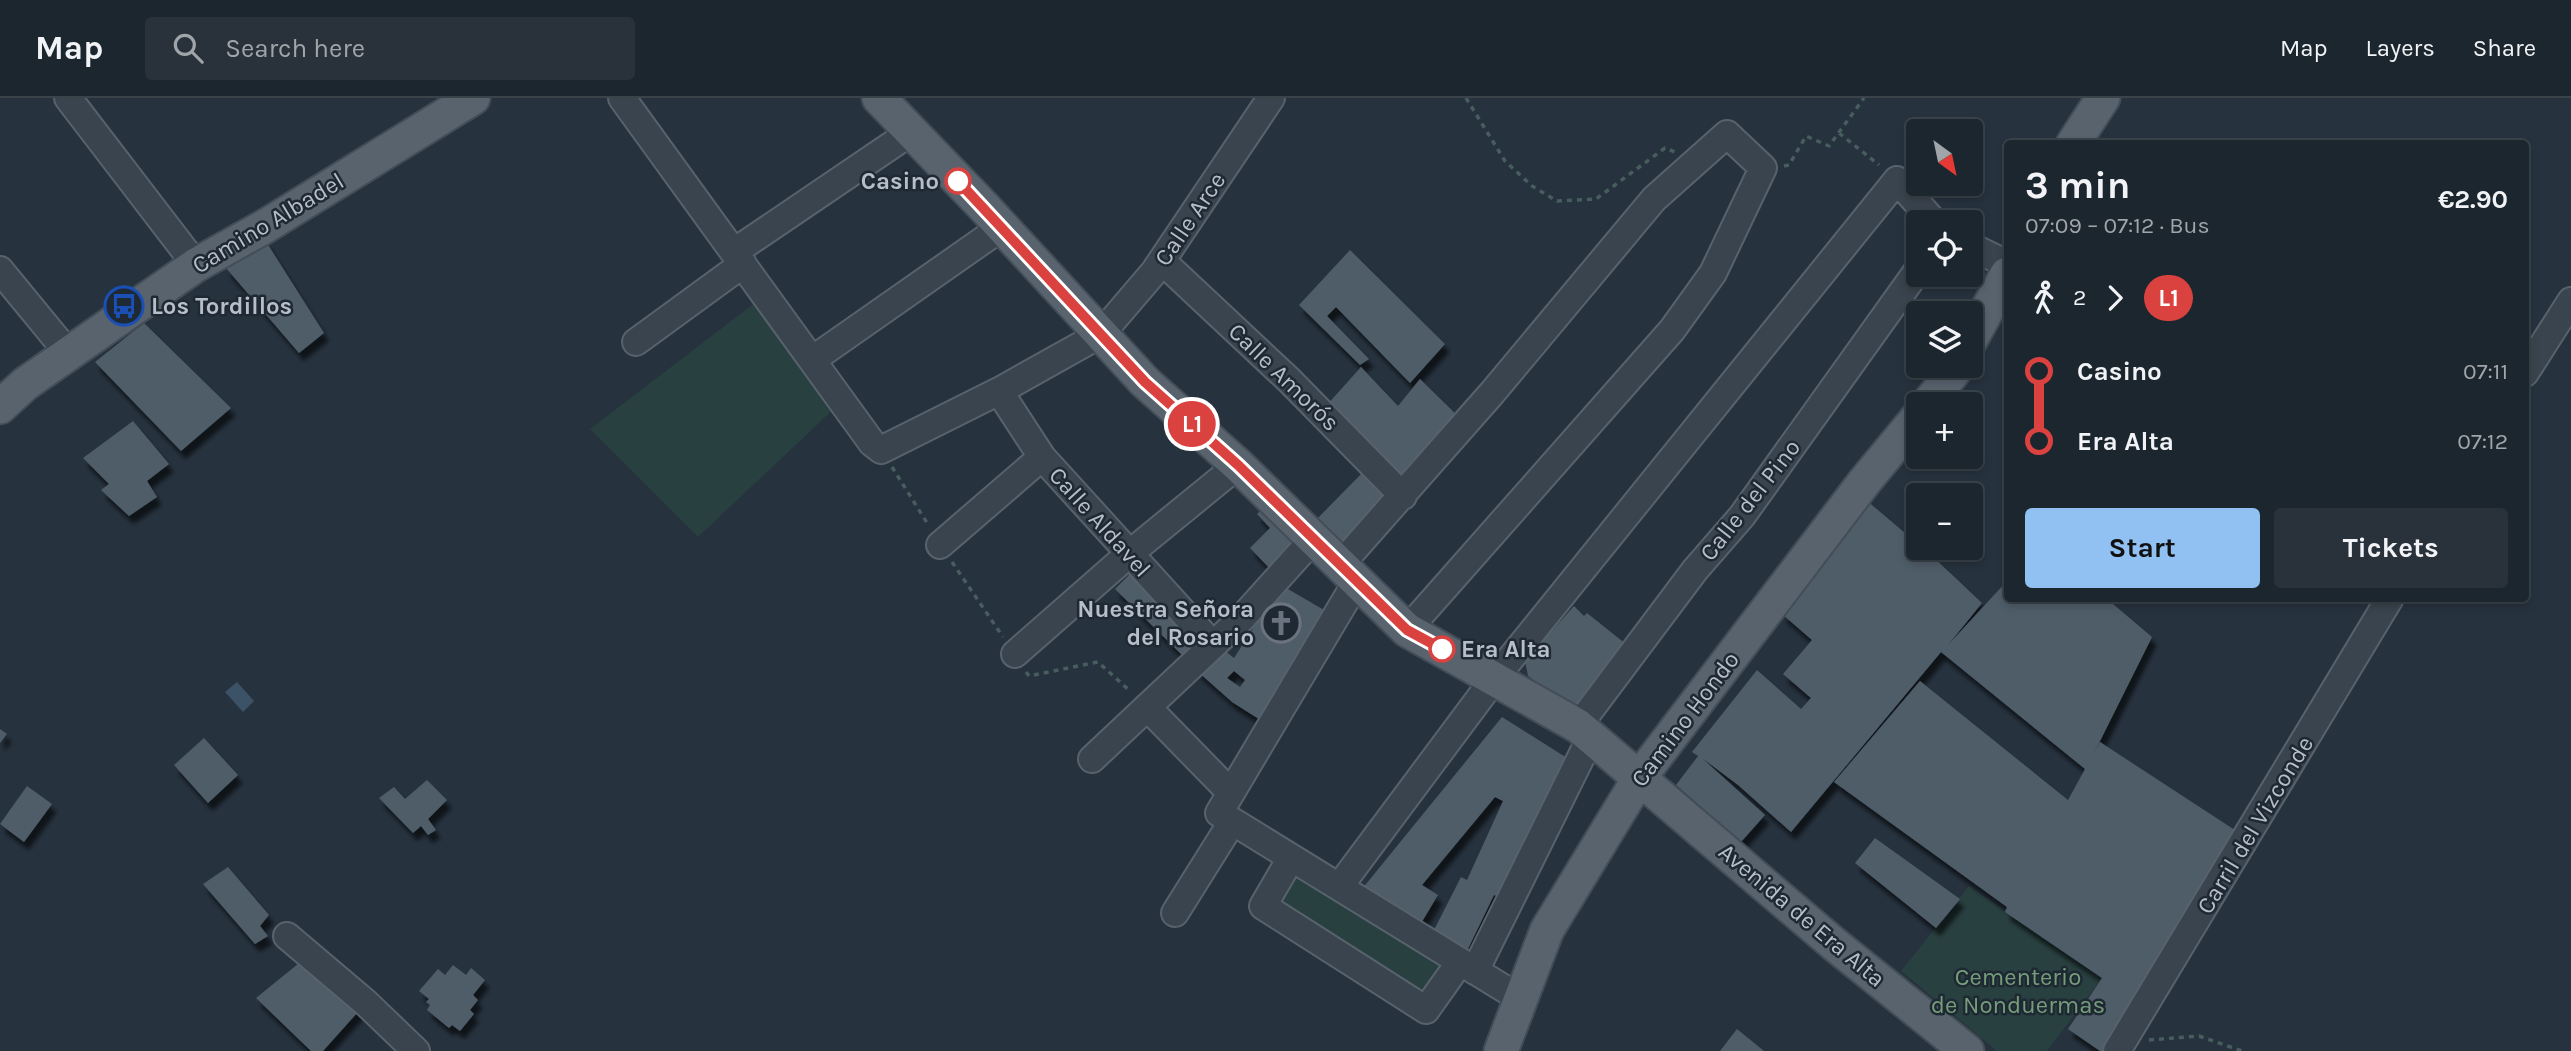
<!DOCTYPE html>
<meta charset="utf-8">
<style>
:root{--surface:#1c262e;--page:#29323a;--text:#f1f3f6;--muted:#a0a5aa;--line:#3a434a;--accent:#91c1f3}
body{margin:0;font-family:Karla,sans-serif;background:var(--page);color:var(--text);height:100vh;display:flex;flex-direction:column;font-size:26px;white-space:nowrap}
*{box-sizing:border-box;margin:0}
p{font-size:23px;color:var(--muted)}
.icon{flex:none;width:38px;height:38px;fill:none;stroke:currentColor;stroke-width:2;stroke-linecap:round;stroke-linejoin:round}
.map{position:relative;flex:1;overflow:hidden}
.panel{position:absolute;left:2004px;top:42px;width:525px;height:462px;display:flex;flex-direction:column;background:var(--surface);border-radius:7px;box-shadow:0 4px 10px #0003,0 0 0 2px var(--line)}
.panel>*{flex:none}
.badge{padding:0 14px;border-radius:23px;font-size:24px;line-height:46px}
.needle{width:46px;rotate:147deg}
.buttons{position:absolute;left:1906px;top:21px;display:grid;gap:14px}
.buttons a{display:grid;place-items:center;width:77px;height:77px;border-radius:7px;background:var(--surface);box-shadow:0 4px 10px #0003,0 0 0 2px var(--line);font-size:35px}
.map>.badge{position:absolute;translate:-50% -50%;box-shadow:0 0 0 4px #fff}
.legs{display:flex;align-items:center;gap:10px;height:77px;padding:0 21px;font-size:23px}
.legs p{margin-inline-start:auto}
.headline{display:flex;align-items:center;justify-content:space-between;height:119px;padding:0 21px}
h1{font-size:38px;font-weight:700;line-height:52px}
.button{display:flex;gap:14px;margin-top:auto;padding:14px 21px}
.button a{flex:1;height:80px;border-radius:7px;background:var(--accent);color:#111;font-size:28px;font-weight:700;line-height:80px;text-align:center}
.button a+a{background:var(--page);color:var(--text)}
ul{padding:0 21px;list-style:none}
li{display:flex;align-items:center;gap:24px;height:70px;font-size:26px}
li i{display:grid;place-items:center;width:10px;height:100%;margin:0 9px;background:currentColor}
li i::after{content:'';width:18px;height:18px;margin:-9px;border:5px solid;border-radius:50%;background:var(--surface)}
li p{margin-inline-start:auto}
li:first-child i{background:linear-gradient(#0000 50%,currentColor 0)}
li:last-child i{background:linear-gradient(currentColor 50%,#0000 0)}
header{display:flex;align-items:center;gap:42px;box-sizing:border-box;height:98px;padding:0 35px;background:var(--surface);border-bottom:2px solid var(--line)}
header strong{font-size:33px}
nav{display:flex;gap:38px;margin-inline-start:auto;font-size:24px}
.search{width:490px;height:63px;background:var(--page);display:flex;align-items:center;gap:18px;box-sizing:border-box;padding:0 24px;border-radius:7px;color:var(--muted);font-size:26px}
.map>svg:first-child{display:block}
.green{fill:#294040}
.water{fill:#3c5266}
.building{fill:#4f5d69;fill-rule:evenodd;filter:url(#shadow)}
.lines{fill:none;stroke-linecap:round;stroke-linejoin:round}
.minor-casing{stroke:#58626c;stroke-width:30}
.major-casing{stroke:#434d57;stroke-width:37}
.path{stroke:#485d5d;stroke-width:3.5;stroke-dasharray:5 5;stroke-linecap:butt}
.minor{stroke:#3a444e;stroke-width:26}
.major{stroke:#58636e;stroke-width:33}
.line-1-casing{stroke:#fff;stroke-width:16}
.line-1{stroke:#da4240;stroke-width:10}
.stop-1-dot{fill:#fff;stroke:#da4240;stroke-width:3.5}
.labels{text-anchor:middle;stroke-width:5;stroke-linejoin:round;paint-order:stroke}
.stop-label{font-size:24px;font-weight:bold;fill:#b6bfc9;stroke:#1f2933;text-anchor:end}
.street-label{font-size:24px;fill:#b6bfc9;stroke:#1f2933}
.poi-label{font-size:24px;font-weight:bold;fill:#b6bfc9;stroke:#1f2933;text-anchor:start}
.park-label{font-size:24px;fill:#759d7a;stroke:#1f2933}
</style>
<header>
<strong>Map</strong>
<div class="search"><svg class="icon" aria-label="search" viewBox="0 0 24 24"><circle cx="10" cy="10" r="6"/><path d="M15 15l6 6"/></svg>Search here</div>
<nav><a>Map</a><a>Layers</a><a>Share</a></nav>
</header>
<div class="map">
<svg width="2571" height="953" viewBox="0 0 2571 953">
<defs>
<filter id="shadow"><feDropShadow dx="4.5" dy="8" stdDeviation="2" flood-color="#0009"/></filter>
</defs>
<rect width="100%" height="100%" fill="#26323e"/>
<path class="green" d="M 756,204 L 836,309 L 698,439 L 590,331 Z
M 1294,770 L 1443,867 L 1421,894 L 1274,797 Z
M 1969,788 L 2102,880 L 2047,953 L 1997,953 L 1901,873 Z"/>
<path class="water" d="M 237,584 L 254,603 L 243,614 L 225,594 Z"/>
<path class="building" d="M 265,142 L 324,235 L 299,255 L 226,170 Z
M 1350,152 L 1445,246 L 1410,285 L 1336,209 L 1327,218 L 1369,261 L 1360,267 L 1299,207 Z
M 144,225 L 231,310 L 181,353 L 95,264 Z
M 1361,269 L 1398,308 L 1420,281 L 1462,322 L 1404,390 L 1326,308 Z
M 133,323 L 169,366 L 147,383 L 157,399 L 129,418 L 101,392 L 109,386 L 83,360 Z
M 1366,371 L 1393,398 L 1343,454 L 1313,425 Z
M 1866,402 L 1918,446 L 1918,450 L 1923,450 L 1930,456 L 1982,505 L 1948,547 L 2007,483 L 2007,500 L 2106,500 L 2152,539 L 2094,655 L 2100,644 L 2244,738 L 2111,953 L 2100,953 L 2068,931 L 2102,880 L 2005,814 L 2007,809 L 1834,684 L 1920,583 L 2068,702 L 2085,671 L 1941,554 L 1791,734 L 1738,687 L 1702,660 L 1765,717 L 1741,744 L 1676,687 L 1698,658 L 1692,654 L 1757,572 L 1801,611 L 1811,600 L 1783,576 L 1812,542 L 1782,516 Z
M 1267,406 L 1305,445 L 1275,476 L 1250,450 L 1270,430 L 1257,416 Z
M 1132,474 L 1200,549 L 1184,559 L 1115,491 Z
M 1281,487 L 1324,512 L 1278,590 L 1262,623 L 1232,604 L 1196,572 L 1219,548 L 1234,560 ZM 1234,573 L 1245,582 L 1240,589 L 1227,580 Z
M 1574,508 L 1584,518 L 1587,515 L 1632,551 L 1574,612 L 1528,578 L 1525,563 Z
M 1502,619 L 1567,660 L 1499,799 L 1494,797 L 1467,853 L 1433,834 L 1461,779 L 1467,782 L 1503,703 L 1495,699 L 1422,787 L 1438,797 L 1420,827 L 1362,791 Z
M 0,631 L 7,636 L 0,645 Z
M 204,640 L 238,677 L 208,705 L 174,667 Z
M 427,682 L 447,702 L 428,721 L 436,732 L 428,737 L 421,728 L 413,735 L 379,700 L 394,689 L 405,701 Z
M 27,688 L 52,706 L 24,744 L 0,726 Z
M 1875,740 L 1960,801 L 1936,830 L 1855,765 Z
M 228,769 L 269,817 L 260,828 L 268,838 L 255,846 L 203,786 Z
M 309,857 L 366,905 L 323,953 L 311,953 L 256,900 Z
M 453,867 L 466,877 L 471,870 L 485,882 L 473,897 L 478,902 L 470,912 L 474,916 L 460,933 L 452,927 L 449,930 L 427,912 L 430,907 L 426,904 L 429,901 L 419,893 L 438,871 L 445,877 Z
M 1737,931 L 1764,953 L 1720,953 Z"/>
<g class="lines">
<g class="minor-casing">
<path id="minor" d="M 68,0 L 196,167
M 622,0 L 872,345 L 881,352 L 999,293 L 1101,236 L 1154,174 L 1271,0
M 1970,148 L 2007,166
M 734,154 L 911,34
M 1162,163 L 1289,282 L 1403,398
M 0,172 L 69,256
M 636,244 L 743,166
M 812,262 L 1002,129
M 2525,275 L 2571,203
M 999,293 L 1042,359 L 1212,546
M 940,447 L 1042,359
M 1341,466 L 1492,295 L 1654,101 L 1727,36 L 1763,70 L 1713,175 L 1672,232 L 1407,532
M 1357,483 L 1219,715 L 1521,901
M 1015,556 L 1129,456 L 1238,367
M 1147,609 L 1231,695
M 1578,628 L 1695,472 L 1742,418 L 1918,172
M 1092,661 L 1242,520 L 1314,440
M 1291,760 L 1263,808 L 1426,912 L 1460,864
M 1339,789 L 1494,581 L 1897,82 L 1934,124
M 1175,815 L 1232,724
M 287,838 L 366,905 L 416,953
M 1475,873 L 1591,639
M 2117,953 L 2390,500"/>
</g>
<g class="major-casing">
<path id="major" d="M 879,0 L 984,109 L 1145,284 L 1238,367 L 1407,532 L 1578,628 L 1834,846 L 1967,953
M 2073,46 L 2103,0
M 1970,243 L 2007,176
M 1928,306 L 1958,268
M 0,309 L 25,286 L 196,167 L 264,129 L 473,0
M 1501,953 L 1547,832 L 1640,679 L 1865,383 L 1918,319"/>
</g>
<path class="path" d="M 1466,0 L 1505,63 L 1532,88 L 1557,103 L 1596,101 L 1665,50 L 1675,54
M 1839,35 L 1879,67
M 1784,68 L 1789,67 L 1806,38 L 1829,48 L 1864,0
M 892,369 L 929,428
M 952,464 L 1003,539
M 1026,574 L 1029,578 L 1098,564 L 1130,593
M 2149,942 L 2199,938 L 2242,953"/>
<use href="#minor" class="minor"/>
<use href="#major" class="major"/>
</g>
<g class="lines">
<g class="line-1-casing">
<path id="line-1" d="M 958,83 L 1145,284 L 1238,367 L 1407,532 L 1442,551"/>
</g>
<use href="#line-1" class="line-1"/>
</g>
<defs>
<g id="bus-ring" transform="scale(2.0125)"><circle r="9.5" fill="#1f2933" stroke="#1a4fb4" stroke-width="1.5"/><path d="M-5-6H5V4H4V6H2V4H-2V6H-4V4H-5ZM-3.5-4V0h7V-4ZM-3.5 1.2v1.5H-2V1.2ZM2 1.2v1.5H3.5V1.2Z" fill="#1a4fb4"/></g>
<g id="church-ring" transform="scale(2.0125)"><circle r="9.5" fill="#1f2933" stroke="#6b7280" stroke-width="1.5"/><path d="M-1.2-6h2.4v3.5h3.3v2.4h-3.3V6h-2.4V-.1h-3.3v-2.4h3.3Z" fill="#6b7280"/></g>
</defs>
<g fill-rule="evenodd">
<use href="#bus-ring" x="124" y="208"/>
<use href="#church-ring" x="1281" y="525"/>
</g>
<g class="stop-1-dot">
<circle cx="958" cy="83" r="12"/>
<circle cx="1442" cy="551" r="12"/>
</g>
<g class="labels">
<g class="stop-label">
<text x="939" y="91">Casino</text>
<text x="1461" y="559" text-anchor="start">Era Alta</text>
</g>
<g class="street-label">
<text transform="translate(1190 121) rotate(-56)" y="8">Calle Arce</text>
<text transform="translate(268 125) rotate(-31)" y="8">Camino Albadel</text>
<text transform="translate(1284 279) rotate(44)" y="8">Calle Amorós</text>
<text transform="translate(1750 402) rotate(-52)" y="8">Calle del Pino</text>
<text transform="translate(1100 424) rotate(48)" y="8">Calle Aldavel</text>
<text transform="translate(1685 621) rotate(-53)" y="8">Camino Hondo</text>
<text transform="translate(2255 727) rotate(-59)" y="8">Carril del Vizconde</text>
<text transform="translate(1802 817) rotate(40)" y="8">Avenida de Era Alta</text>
</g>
<g class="poi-label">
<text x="151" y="216">Los Tordillos</text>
<text x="1254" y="519" text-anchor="end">Nuestra Señora<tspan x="1254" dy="28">del Rosario</tspan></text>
</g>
<g class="park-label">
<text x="2018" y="887">Cementerio<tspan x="2018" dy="28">de Nonduermas</tspan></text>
</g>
</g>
</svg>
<div class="buttons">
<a><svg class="needle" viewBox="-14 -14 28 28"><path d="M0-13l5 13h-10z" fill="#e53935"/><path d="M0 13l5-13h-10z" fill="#a0a5aa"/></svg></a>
<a><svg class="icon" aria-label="locate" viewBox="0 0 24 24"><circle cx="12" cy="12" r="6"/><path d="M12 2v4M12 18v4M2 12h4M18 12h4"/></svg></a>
<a><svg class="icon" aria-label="layers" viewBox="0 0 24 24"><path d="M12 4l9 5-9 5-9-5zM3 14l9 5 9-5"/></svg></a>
<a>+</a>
<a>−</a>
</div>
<b class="badge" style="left:1192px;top:326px;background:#da4240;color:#fff">L1</b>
<section class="panel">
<div class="headline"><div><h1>3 min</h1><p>07:09 – 07:12 · Bus</p></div><b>€2.90</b></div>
<div class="legs"><svg class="icon" aria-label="walk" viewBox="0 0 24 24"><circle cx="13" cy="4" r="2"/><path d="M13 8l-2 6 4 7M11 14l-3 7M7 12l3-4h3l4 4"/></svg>2<svg class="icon" aria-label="forward" viewBox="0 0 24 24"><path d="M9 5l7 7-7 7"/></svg><b class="badge" style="background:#da4240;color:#fff">L1</b></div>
<ul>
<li><i style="color:#da4240"></i><b>Casino</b><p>07:11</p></li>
<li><i style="color:#da4240"></i><b>Era Alta</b><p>07:12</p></li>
</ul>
<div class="button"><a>Start</a><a>Tickets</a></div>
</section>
</div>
